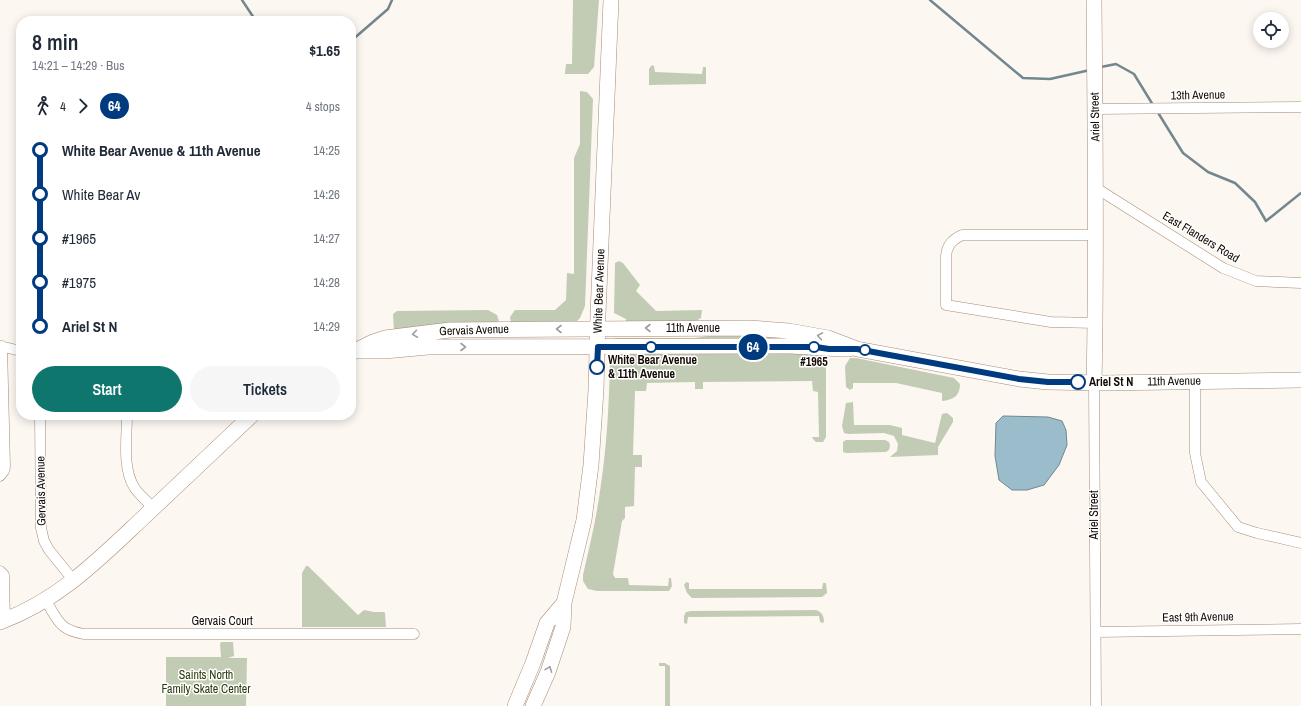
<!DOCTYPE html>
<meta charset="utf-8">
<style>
:root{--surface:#fff;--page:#f6f6f7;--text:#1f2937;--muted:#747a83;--accent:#0f766e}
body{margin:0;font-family:"Archivo Narrow",sans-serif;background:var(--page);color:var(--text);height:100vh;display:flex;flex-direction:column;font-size:15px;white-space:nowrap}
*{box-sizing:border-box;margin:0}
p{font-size:13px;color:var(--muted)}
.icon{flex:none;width:22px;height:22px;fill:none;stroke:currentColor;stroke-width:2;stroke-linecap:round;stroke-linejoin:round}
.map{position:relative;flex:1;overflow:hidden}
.details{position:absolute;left:16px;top:16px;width:340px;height:404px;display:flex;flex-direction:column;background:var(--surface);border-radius:16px;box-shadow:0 2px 10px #0003}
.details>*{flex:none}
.badge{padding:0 8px;border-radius:13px;font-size:14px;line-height:26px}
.fabs{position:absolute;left:1253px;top:12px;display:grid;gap:8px}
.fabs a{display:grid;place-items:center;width:36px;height:36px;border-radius:50%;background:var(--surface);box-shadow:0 2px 10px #0003;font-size:20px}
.map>.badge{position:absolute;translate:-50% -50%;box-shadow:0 0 0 2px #fff}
.legs{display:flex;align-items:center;gap:6px;height:44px;padding:0 16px;font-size:13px}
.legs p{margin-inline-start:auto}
.overview{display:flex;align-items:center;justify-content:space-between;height:68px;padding:0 16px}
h1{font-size:22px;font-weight:600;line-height:30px}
.action{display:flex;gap:8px;margin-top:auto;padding:8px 16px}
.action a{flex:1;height:46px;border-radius:24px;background:var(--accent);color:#fff;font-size:16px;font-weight:600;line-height:46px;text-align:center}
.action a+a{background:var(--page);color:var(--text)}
ul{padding:0 16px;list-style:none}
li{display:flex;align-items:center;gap:14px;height:44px;font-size:15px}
li i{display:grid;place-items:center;width:6px;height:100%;margin:0 5px;background:currentColor}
li i::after{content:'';width:10px;height:10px;margin:-5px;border:3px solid;border-radius:50%;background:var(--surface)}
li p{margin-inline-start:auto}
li:first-child i{background:linear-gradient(#0000 50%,currentColor 0)}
li:last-child i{background:linear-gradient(currentColor 50%,#0000 0)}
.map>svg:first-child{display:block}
.green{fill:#c2ccb4}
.water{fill:#9bbdcb;stroke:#72878f}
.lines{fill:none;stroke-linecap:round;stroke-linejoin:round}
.stream{stroke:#72878f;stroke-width:2.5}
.street-casing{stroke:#a68a76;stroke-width:11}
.secondary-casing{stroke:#a68a76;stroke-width:16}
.street{stroke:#fff;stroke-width:10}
.secondary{stroke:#fff;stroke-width:15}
.oneway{stroke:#a19d9b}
.line-1-casing{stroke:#fff;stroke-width:9}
.line-1{stroke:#003b80;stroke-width:6}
.stop-1-dot{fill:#fff;stroke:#003b80;stroke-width:2}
.labels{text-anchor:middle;stroke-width:3;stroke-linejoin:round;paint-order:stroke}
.street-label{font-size:12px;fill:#140a04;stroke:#fff}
.stop-label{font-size:12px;font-weight:bold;fill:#140a04;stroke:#fff;text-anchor:start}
.park-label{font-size:12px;fill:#2b3b0c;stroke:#fff}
</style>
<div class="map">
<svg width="1301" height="706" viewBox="0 0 1301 706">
<rect width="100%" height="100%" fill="#fdf7f2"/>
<path class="green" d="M 573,0 L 599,0 L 594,67 L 588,74 L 565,74 L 566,64 L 572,64 Z
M 652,65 L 654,66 L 655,72 L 702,74 L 703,67 L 706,67 L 706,84 L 649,85 L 649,69 Z
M 580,91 L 587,92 L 593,99 L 585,306 L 580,318 L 577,321 L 511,322 L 510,317 L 515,310 L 555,310 L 566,300 L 567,273 L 574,274 L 574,158 L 580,144 Z
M 619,261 L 623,263 L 640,285 L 636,291 L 656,311 L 702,310 L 701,318 L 696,321 L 626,321 L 626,319 L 614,313 L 615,263 Z
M 488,310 L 497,315 L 499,321 L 497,322 L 394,331 L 393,314 L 397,311 Z
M 727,333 L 801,339 L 615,341 L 615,338 L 695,338 Z
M 784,351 L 821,355 L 826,360 L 826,437 L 823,442 L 816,442 L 813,439 L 812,437 L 819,437 L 818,392 L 813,391 L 812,381 L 703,382 L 703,389 L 695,389 L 695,382 L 647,383 L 646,391 L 635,391 L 633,455 L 642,455 L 642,467 L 635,467 L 634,506 L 625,507 L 625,518 L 622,521 L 613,574 L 615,578 L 628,578 L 629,585 L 668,586 L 669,578 L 671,578 L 672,586 L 669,591 L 597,591 L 588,589 L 583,581 L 583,575 C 590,545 597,515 601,484 C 607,444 609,403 610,362 L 616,354 Z
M 850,358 L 856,358 L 954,378 L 960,384 C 960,396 953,400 942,401 L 942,393 L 896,383 L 853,383 L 853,388 L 850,390 L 846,387 L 845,366 Z
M 853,402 L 854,425 L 890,425 L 902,428 L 902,435 L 935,443 L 942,414 L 947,413 L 953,418 L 953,422 L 938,447 L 938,455 L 890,457 L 897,451 L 898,444 L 894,436 L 884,433 L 848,434 L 844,433 L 842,426 L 846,403 Z
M 846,440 L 885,440 L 889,442 L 890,446 L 889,450 L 886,452 L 846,453 L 843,452 L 843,442 Z
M 306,566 L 308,566 L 358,615 L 364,610 L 374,612 L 384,612 L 385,613 L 386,627 L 302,627 L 302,573 Z
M 686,582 L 689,583 L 689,589 L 822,589 L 823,583 L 826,583 L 827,593 L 822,597 L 692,598 L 687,593 L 684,585 Z
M 816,610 C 822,612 824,616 824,622 L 822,623 L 820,622 L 819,616 L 688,617 L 687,624 L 684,623 L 684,616 L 686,612 L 691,611 Z
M 221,642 L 233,642 L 234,656 L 228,658 L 247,658 L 246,706 L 166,706 L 166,657 L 221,657 L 220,644 Z
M 659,663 L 665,663 L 670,666 L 670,706 L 665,706 L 665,666 L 659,666 Z"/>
<path class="water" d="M 1003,416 L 1048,417 L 1062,421 L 1066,430 L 1067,445 L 1059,465 L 1044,485 L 1027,490 L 1012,490 L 999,480 L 995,456 L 996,423 Z"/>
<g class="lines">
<path class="stream" d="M 242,0 L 256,21
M 930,0 L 1023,78 L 1050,79 L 1090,70
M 351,41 L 388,9 L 392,0
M 1101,67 L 1116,64 L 1134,74 L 1153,105
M 1157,111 L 1183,153 L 1208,172 L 1235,183 L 1255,202 L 1266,221 L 1301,193"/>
<g class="street-casing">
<path id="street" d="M 1095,109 L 1301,107
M 1096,188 L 1223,268 L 1256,281 L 1301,283
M 1096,235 L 962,235 C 952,240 947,245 946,256 L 946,305 L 1051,322 L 1096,323
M 0,346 L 21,351
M 1195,380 L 1195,453 L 1201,482 L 1238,527 L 1257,533 L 1301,543
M 1094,383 L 1096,706
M 40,415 L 41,528 L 44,541 L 49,550 L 74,581
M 127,415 C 127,437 122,467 134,487 C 139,495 147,501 153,508
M 0,476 L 4,471 L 5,467 L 2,346
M 0,571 L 4,575 L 4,580 L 5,620
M 46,601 C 58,620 59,630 84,634 L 414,634
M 1096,632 L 1301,629"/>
</g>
<g class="secondary-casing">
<path id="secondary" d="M 357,351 L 385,351 L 428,347 L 791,346 C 811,347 830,349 849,349
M 351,353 L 373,342 L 385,338 L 450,330 L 749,328 L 789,331 L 828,338 L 857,349 L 1019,379 L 1048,382 L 1103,383 L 1301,380
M 1094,383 C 1097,255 1095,128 1094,0
M 0,622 C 61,599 99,559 146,515 C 181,482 217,448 252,415
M 515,706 L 533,663 L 547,623 L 564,603
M 533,706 L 548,672 L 563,627 L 564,603 L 584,520 L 591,465 L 596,390 L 598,315 L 611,0"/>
</g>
<use href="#street" class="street"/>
<use href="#secondary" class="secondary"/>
</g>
<defs><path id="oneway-chevron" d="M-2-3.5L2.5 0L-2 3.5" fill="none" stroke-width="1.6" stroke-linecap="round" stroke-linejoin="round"/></defs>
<g class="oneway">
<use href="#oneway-chevron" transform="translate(648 328) rotate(180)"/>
<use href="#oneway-chevron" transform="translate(559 329) rotate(180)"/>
<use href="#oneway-chevron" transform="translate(415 334) rotate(172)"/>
<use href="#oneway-chevron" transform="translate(820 336) rotate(-170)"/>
<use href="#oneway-chevron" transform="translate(463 347)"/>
<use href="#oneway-chevron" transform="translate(549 669) rotate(-69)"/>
</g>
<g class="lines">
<g class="line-1-casing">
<path id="line-1" d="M 597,367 L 598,347 L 816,347 L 829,349 L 857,349 L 1019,379 L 1048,382 L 1078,382"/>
</g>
<use href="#line-1" class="line-1"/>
</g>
<g class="stop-1-dot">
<circle cx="651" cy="347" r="5"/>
<circle cx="814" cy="347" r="5"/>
<circle cx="865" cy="350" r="5"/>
<circle cx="597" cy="367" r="7"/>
<circle cx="1078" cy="382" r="7"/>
</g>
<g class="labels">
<g class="street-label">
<text transform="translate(1198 95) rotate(-1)" y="4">13th Avenue</text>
<text transform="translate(1095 117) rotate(-91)" y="4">Ariel Street</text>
<text transform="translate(1201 237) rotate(31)" y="4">East Flanders Road</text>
<text transform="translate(599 291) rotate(-88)" y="4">White Bear Avenue</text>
<text x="693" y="332">11th Avenue</text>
<text transform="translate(474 330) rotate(-2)" y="4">Gervais Avenue</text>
<text transform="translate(1174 381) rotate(-1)" y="4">11th Avenue</text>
<text transform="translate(41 491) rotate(-91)" y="4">Gervais Avenue</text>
<text transform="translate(1094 515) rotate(-90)" y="4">Ariel Street</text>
<text transform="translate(1198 617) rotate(-1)" y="4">East 9th Avenue</text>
<text x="222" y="625">Gervais Court</text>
</g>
<g class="stop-label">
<text x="608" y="364">White Bear Avenue<tspan x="608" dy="14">&amp; 11th Avenue</tspan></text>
<text x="814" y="366" text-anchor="middle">#1965</text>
<text x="1089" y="386">Ariel St N</text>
</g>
<g class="park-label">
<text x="206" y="679">Saints North<tspan x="206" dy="14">Family Skate Center</tspan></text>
</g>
</g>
</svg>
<div class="fabs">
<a><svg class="icon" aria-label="locate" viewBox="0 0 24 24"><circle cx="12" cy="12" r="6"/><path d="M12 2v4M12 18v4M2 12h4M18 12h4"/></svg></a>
</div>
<b class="badge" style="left:753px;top:347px;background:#003b80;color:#fff">64</b>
<section class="details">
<div class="overview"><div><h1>8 min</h1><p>14:21 – 14:29 · Bus</p></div><b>$1.65</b></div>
<div class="legs"><svg class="icon" aria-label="walk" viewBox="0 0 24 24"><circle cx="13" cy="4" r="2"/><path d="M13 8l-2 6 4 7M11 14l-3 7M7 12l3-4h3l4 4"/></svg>4<svg class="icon" aria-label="forward" viewBox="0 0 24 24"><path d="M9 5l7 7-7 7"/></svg><b class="badge" style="background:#003b80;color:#fff">64</b><p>4 stops</p></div>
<ul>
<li><i style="color:#003b80"></i><b>White Bear Avenue &amp; 11th Avenue</b><p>14:25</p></li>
<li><i style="color:#003b80"></i><span>White Bear Av</span><p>14:26</p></li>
<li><i style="color:#003b80"></i><span>#1965</span><p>14:27</p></li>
<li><i style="color:#003b80"></i><span>#1975</span><p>14:28</p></li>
<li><i style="color:#003b80"></i><b>Ariel St N</b><p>14:29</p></li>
</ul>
<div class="action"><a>Start</a><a>Tickets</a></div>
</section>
</div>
